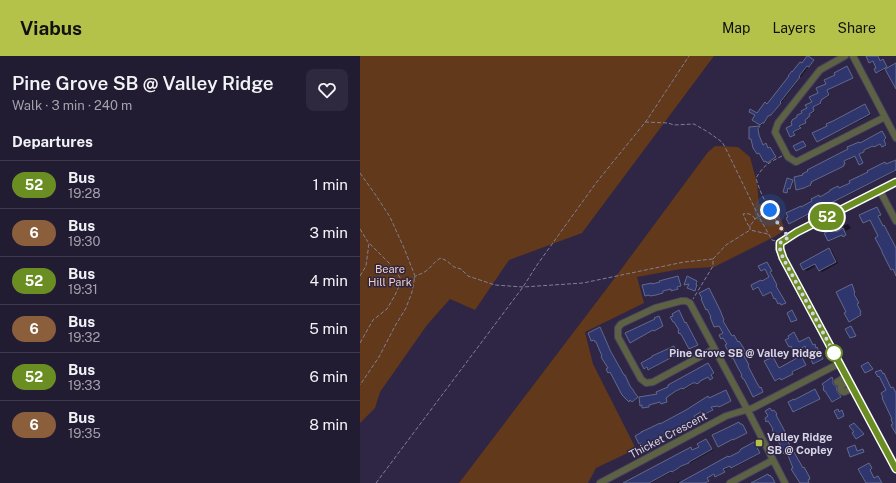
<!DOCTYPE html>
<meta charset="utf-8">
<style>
:root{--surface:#221c33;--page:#2e293f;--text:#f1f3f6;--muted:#a2a1ac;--line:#3f3a4e;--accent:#b4c24a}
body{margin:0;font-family:"Public Sans",sans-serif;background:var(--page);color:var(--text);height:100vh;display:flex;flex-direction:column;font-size:15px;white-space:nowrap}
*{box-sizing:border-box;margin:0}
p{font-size:13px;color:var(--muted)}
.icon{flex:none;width:22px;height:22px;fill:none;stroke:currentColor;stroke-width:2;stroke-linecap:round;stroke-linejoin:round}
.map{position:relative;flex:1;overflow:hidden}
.side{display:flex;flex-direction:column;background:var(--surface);width:360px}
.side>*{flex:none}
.badge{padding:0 8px;border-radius:13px;font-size:14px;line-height:26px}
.you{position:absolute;width:20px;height:20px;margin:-10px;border:3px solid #fff;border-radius:50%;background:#1a73e8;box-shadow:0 0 0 6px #1a73e833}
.map>.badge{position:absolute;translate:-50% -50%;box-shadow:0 0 0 2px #fff}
h2{padding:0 12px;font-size:15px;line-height:36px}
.round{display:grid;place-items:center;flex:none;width:42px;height:42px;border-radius:8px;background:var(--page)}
.headline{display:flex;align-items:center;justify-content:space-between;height:68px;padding:0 12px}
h1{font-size:19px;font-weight:600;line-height:30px}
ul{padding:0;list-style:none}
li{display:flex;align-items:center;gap:12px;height:48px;padding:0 12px;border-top:1px solid var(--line)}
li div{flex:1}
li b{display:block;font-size:15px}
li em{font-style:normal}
li .badge{min-width:44px;font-weight:700;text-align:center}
header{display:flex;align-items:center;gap:24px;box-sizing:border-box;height:56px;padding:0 20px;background:var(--accent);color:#111}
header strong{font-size:19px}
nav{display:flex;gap:22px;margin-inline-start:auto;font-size:14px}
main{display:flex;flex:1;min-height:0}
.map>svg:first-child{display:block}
.green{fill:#62391b}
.shadow{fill:#0007}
.building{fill:#2f366e;stroke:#63698b}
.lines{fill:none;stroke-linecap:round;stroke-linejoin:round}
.minor-casing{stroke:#49425e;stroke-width:8}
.path{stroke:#837d96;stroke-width:1;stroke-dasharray:4 2;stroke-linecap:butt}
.minor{stroke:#5d6245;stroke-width:6}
.line-casing{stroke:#fff;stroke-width:9}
.line{stroke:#6b8e23;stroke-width:6}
.walk{stroke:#d8d4e7;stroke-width:4;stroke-dasharray:0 7.2}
.stop-dot{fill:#fff;stroke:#6b8e23;stroke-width:2}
.poi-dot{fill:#b4c24a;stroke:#2e2644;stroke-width:1.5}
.labels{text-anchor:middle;stroke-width:3;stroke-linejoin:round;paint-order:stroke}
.park-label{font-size:11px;fill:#f6d2bb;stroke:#2e2644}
.stop-label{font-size:11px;font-weight:bold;fill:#d8d4e7;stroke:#2e2644;text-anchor:end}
.street-label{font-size:11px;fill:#d8d4e7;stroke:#2e2644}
.poi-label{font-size:11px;font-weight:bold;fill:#d8d4e7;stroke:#2e2644;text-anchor:start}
</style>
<header>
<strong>Viabus</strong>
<nav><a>Map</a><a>Layers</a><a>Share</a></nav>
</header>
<main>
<section class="side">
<div class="headline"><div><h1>Pine Grove SB @ Valley Ridge</h1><p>Walk · 3 min · 240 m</p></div><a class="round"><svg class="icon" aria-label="heart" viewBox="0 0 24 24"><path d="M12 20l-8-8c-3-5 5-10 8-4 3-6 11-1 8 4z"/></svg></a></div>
<h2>Departures</h2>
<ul>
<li><span class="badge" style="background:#6b8e23;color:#fff">52</span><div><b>Bus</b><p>19:28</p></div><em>1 min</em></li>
<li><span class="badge" style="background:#8b5e3c;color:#fff">6</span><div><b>Bus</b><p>19:30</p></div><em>3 min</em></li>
<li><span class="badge" style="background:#6b8e23;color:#fff">52</span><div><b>Bus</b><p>19:31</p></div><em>4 min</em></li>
<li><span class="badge" style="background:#8b5e3c;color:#fff">6</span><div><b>Bus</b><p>19:32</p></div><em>5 min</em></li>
<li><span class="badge" style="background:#6b8e23;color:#fff">52</span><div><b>Bus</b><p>19:33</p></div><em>6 min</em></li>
<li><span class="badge" style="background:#8b5e3c;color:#fff">6</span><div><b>Bus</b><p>19:35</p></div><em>8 min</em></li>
</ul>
</section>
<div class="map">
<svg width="536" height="427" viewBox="0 0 536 427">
<rect width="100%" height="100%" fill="#2e2644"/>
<path class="green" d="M 0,0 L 354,0 L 222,177 L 149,204 L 115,254 L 90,243 L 67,269 L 20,336 L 15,352 L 0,367 Z
M 355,90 L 378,91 L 390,101 L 397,127 L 399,148 L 414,146 L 425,174 L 414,181 L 354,211 L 321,213 L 277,221 L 284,247 L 225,276 L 233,308 L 276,393 L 236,412 L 228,427 L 99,427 L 254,223 L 348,96 Z"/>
<path class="shadow" d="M 507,0 L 518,0 L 521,6 L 524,5 L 528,13 L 536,8 L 536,33 L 526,13 L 518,17 L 517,16 L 516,14 L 518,13 L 514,5 L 511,7 L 510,6 Z
M 448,1 L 454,5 L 450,11 L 449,10 L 412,59 L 409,59 L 405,67 L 403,66 L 402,69 L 393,64 L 397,58 L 407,49 Z
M 487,11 L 493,22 L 468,34 L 470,40 L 461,44 L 462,46 L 460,47 L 461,48 L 453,52 L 455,56 L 449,58 L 450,60 L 448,62 L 449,63 L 445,64 L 447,67 L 440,71 L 441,73 L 434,77 L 435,79 L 432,81 L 431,80 L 434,69 L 443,57 L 448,53 L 467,28 Z
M 505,49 L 511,59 L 459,85 L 458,85 L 468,70 Z
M 400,71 L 399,74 L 399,80 L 403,90 L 407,89 L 409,93 L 411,93 L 416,102 L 409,107 L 407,105 L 405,105 L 400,97 L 398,97 L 390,72 Z
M 522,76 L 527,83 L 524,84 L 527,89 L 524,91 L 522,88 L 515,91 L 514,90 L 504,95 L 505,96 L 499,99 L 503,107 L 500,108 L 496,100 L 484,106 L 485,108 L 484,109 L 485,110 L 451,126 L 452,128 L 450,129 L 451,130 L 446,132 L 437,133 L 444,120 Z
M 536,105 L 536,115 L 430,168 L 429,167 L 441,151 L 442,151 L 460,142 L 480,133 L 509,116 Z
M 427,123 L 433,125 L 431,133 L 429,132 L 428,136 L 424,135 Z
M 517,152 L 521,159 L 519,161 L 524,171 L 525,171 L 532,183 L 529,185 L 536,192 L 536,217 L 534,213 L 532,213 L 511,164 L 504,167 L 504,166 Z
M 488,168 L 491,172 L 486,175 L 483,170 Z
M 469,193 L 472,195 L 478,207 L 462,216 L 460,214 L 457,209 L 447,215 L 444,213 Z
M 408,208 L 412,216 L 411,217 L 417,230 L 416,230 L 426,247 L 423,249 L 421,247 L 419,247 L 412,236 L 404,240 L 399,231 L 395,234 L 394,233 L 402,226 L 410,222 L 406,213 L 402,215 L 399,211 Z
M 318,221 L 321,230 L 318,232 L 318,233 L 313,235 L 312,233 L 303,235 L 304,237 L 292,240 L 291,239 L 285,239 L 292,228 L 293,228 Z
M 328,222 L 338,226 L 336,230 L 338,231 L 336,234 L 329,231 L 330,228 L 325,229 Z
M 492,229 L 496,238 L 495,238 L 499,248 L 497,249 L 501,257 L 500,257 L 501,260 L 491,265 L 487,256 Z
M 349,233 L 360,255 L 364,265 L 363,265 L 372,281 L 378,287 L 380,287 L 384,292 L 386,297 L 384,299 L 389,310 L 388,310 L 398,331 L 400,333 L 402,333 L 403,336 L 394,341 L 374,302 L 372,302 L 368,289 L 365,282 L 362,282 L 364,278 L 360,270 L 355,271 L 348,253 L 346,253 Z
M 319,256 L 326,268 L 327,268 L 338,289 L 331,293 L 319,275 L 320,274 Z
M 240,273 L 252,297 L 264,320 L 271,332 L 275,336 L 274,337 L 278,341 L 273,346 L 271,344 L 269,345 L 251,316 L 249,316 L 248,313 L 250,312 L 237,286 L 235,284 L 232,284 Z
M 439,287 L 455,289 L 463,304 L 455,308 L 454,308 L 446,290 L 438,294 L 446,309 L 422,324 L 421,322 L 417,325 L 416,324 L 413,302 L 419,313 L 438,302 L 432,290 L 430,290 Z
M 314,291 L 317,296 L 315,297 L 316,299 L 290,314 L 288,312 L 286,313 L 285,312 Z
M 349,309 L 355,318 L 352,319 L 353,322 L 351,323 L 349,321 L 347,322 L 340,325 L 341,327 L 335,327 L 325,333 L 323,332 L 307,341 L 308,342 L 306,342 L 307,346 L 302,348 L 301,346 L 289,349 L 289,351 L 284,352 L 283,349 L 281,349 Z
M 472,323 L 474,325 L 474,329 L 477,332 L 477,337 L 481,342 L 473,346 L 472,346 Z
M 454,334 L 459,344 L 435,356 L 434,356 L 429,347 Z
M 366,335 L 371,345 L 360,351 L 359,350 L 351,351 L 353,355 L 344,359 L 342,356 L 335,360 L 336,363 L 285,391 L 282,387 L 280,387 L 301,369 L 348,341 L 350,343 Z
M 346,384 L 353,394 L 330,407 L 322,410 L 314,416 L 313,415 L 291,427 L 265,427 L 332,393 L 333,395 L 340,391 L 338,388 Z
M 394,388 L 400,398 L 373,412 L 371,410 L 364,414 L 365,416 L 357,421 L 355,418 L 347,422 L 349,425 L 345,427 L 316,427 L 320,425 L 321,426 L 369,402 Z"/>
<path class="building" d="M 447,0 L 448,0 L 454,4 L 449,11 L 447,10 L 440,19 L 439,21 L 440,21 L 421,45 L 420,46 L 421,47 L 411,59 L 410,59 L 409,60 L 408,60 L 404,67 L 402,67 L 400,69 L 392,64 L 395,59 L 389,56 L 390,53 L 397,57 L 405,46 L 407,48 L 429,20 L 428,20 L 432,15 L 432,16 L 440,6 L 442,7 Z
M 506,0 L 518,0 L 520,5 L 523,3 L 527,11 L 516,17 L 514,13 L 516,12 L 513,5 L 509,7 Z
M 536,7 L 536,33 L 525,13 Z
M 487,10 L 493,22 L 467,34 L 469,39 L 461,44 L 461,46 L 460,46 L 461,47 L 453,51 L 454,55 L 449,58 L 450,60 L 448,61 L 448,62 L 445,64 L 446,67 L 439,70 L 441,72 L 433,76 L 435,79 L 430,81 L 426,72 L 432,69 L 431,66 L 432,65 L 432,64 L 437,61 L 437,59 L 442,57 L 441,55 L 447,52 L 445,49 L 452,46 L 449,41 L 458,37 L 456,32 L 466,28 L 464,24 L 475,19 L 474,17 Z
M 505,48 L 510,58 L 457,86 L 452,77 L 467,70 L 466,68 L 473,65 Z
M 400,70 L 398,73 L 399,79 L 403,89 L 406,87 L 408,92 L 410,91 L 416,101 L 407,107 L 406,105 L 404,106 L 399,97 L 397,98 L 393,92 L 391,83 L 389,83 L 389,71 Z
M 522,75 L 526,82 L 524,84 L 526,89 L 522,91 L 520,88 L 514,91 L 513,90 L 504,94 L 504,96 L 499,98 L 503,107 L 499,109 L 495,100 L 484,105 L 485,108 L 484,108 L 484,110 L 451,126 L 452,127 L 450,128 L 451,129 L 444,132 L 436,134 L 434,121 L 443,119 L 442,118 L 448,115 L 447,114 L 488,93 L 487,91 L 492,89 L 499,86 L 500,87 Z
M 443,85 L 446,90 L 436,95 L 433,90 Z
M 536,104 L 536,114 L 457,154 L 456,154 L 429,168 L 426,162 L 428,161 L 426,157 L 441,150 L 441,151 L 452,145 L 451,143 L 459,139 L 460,141 L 470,135 L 470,134 L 478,130 L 479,132 L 490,127 L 489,125 L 508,116 L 507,115 L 525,106 L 526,108 Z
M 427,122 L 433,124 L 430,133 L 428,132 L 427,137 L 423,136 Z
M 517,151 L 521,159 L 518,160 L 523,170 L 524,169 L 536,192 L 536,220 L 533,213 L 531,214 L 522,196 L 522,195 L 515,182 L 518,180 L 510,164 L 503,167 L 499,159 Z
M 474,170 L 476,176 L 483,172 L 486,179 L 483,181 L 482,179 L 468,185 L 464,177 L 470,175 L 469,173 Z
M 469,192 L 476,206 L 459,215 L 455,208 L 443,214 L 440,208 Z
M 407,206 L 412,215 L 410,216 L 417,229 L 416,230 L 426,247 L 421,249 L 420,247 L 418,248 L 415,242 L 414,243 L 411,236 L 403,240 L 398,231 L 393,234 L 391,229 L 401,224 L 402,225 L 409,221 L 405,213 L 401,215 L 398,210 Z
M 318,220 L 321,230 L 317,231 L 318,233 L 311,235 L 311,233 L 303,235 L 303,237 L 296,239 L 290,240 L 289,239 L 285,240 L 282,229 L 292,227 L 292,228 L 300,226 L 299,225 Z
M 327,220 L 337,225 L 336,229 L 337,229 L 335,235 L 327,232 L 329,228 L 324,229 Z
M 492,228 L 495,237 L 494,238 L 499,247 L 497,248 L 501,256 L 500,257 L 501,259 L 489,266 L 484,257 L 486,256 L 476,236 Z
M 349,232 L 360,254 L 364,264 L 363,265 L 372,280 L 374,279 L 378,286 L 379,285 L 383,291 L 386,297 L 383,298 L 389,309 L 388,310 L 398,329 L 400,332 L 401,331 L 403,336 L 393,341 L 384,323 L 383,323 L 381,320 L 382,319 L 378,312 L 373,302 L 372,303 L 365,289 L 367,288 L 363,282 L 361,283 L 359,279 L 363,277 L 359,270 L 354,271 L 350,261 L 351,261 L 347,253 L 346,254 L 341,243 L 342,242 L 339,237 Z
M 319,254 L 325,267 L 326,266 L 338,289 L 329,293 L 322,280 L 320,277 L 319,278 L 318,275 L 319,274 L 314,266 L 313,266 L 310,261 L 313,260 L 312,258 Z
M 432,254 L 437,264 L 431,266 L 427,257 Z
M 299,260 L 303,270 L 294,275 L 293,274 L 270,287 L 265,277 L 295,263 L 294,262 Z
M 491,270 L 496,280 L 490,282 L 485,273 Z
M 240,271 L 251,296 L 264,319 L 265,319 L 270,330 L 274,335 L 274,336 L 278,341 L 272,346 L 270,344 L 269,346 L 262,339 L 250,316 L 248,317 L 246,313 L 248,312 L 241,301 L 242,300 L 236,286 L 235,286 L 234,284 L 231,285 L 230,282 L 228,277 Z
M 434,276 L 439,286 L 449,281 L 453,289 L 455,288 L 456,292 L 457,291 L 463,303 L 453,308 L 445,290 L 438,294 L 446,309 L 432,316 L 433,318 L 421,324 L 420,322 L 415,325 L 404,305 L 413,301 L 419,312 L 437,302 L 431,290 L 429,291 L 425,284 L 429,282 L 428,280 Z
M 314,290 L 317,296 L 315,297 L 316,299 L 288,314 L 287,311 L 284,313 L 281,307 L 292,301 L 292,300 Z
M 508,306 L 513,313 L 505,317 L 501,310 Z
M 348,307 L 354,317 L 351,319 L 353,322 L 350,324 L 348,321 L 340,325 L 340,326 L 337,328 L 336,327 L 333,327 L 323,333 L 322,332 L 316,335 L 307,341 L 307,342 L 306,342 L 307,346 L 301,348 L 300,346 L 289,349 L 289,351 L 282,352 L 282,349 L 280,350 L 279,341 L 297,338 L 296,336 L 308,331 L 308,329 Z
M 521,314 L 523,318 L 524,317 L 531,332 L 533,331 L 536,337 L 536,378 L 531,369 L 533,368 L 531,363 L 532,363 L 522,342 L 523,342 L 521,337 L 526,334 L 519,320 L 518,321 L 515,316 Z
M 472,321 L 473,324 L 473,328 L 476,330 L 477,335 L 481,341 L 472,346 L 465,335 L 464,335 L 463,332 L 464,331 L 462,328 Z
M 455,333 L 460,343 L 433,356 L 428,346 L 434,343 L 434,344 Z
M 366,334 L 371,345 L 359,351 L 358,350 L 351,351 L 353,354 L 343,359 L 341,356 L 334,360 L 336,363 L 283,391 L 281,387 L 279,388 L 275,380 L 282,376 L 281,376 L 290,372 L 300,367 L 300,368 L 326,354 L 348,340 L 349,342 Z
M 410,352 L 412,355 L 414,354 L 417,358 L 416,359 L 429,383 L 427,384 L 443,412 L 444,411 L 449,420 L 450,423 L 448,424 L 449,427 L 440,427 L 431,413 L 433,412 L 427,397 L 424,398 L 420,391 L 421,390 L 414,379 L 415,378 L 412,374 L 413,373 L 408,365 L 406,366 L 405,362 L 408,360 L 405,355 Z
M 478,353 L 479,356 L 482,354 L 484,360 L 478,363 L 474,355 Z
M 379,366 L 380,368 L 382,368 L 383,369 L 387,377 L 373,384 L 373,383 L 358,391 L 352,379 L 371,370 Z
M 494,367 L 504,378 L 496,383 L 492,377 L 494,376 L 489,370 Z
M 346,383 L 352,393 L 338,401 L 329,406 L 329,407 L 321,410 L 317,413 L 312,416 L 311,415 L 289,427 L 263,427 L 331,391 L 332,394 L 339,391 L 337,388 Z
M 394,386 L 400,397 L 371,412 L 370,410 L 363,413 L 365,416 L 355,421 L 354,418 L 347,422 L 349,425 L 345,427 L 319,427 L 368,400 L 369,401 L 379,396 L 381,393 Z
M 495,389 L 497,395 L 503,393 L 504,396 L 490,401 L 487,392 Z
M 509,407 L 512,412 L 510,414 L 514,422 L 518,420 L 522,427 L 506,427 L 498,413 Z
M 408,418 L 409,420 L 410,419 L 411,421 L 412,421 L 415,427 L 391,427 Z"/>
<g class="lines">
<g class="minor-casing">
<path id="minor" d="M 485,0 L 460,14 L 418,67 L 415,76 L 428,101 L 436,106 L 525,61
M 493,0 L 536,82
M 536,126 L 437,176 L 420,187 L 419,193 L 423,202 L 536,413
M 520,135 L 536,165
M 354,293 L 293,326 L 286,327 L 281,323 L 258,281 L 258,272 L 261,268 L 295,252 L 321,245 L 326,245 L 330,247 L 387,353 L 425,427
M 489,325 L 481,330 C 480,333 481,336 484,336 L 493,332
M 477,326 L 487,320
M 240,427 L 366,360 L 379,356 L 393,352 L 480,307
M 370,427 L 413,404"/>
</g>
<path class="path" d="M 285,66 L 308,67 L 314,69 L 334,68 L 348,76 L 362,86 L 365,91 L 399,161 L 412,184 L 416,185
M 422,100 C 408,107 404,109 396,122 C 400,139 415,165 426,178
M 0,117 L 15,138 L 30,161 L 44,192 L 55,220 L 52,236 L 46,252 L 35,270 L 19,301 L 0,329
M 395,163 C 392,158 389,157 383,158 L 388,169 L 390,170 L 395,163 L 410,154
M 390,170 L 390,174 L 408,178
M 0,173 L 8,186
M 353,203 L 366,189 L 390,174
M 0,220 L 6,210 L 9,187 L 29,207 L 37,217 L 44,228 L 50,228 C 57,216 57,221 66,215 C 72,211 74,205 81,202 L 87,205 L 94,211 L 101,213 L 108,220 L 135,229 L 163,231 L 223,227 L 324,206 L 353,203 L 353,210 L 333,243
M 0,287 L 13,264 L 27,253 L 35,239 L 41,226
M 16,427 L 163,231 L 177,209 L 236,127 L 287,64 L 329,0"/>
<use href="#minor" class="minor"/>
</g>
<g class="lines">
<g class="line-casing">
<path id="line" d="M 536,126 L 437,176 L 420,187 L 420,193 L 423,202 L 536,413"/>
</g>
<use href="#line" class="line"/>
<path class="walk" d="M 410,154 L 420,171 L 429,181 L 420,187 L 420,193 L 423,202 L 474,297"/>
</g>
<circle class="stop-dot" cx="474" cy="297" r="8"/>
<rect class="poi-dot" x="395" y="383" width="8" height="8" rx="2"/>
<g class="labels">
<g class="park-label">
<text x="30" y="217">Beare<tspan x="30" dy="13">Hill Park</tspan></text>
</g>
<g class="stop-label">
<text x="462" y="301">Pine Grove SB @ Valley Ridge</text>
</g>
<g class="street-label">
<text transform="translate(308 379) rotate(-28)" y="4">Thicket Crescent</text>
</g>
<g class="poi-label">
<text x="407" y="385">Valley Ridge<tspan x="407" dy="13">SB @ Copley</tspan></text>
</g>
</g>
</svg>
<div class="you" style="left:410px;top:154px"></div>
<b class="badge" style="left:467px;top:161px;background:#6b8e23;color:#fff">52</b>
</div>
</main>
